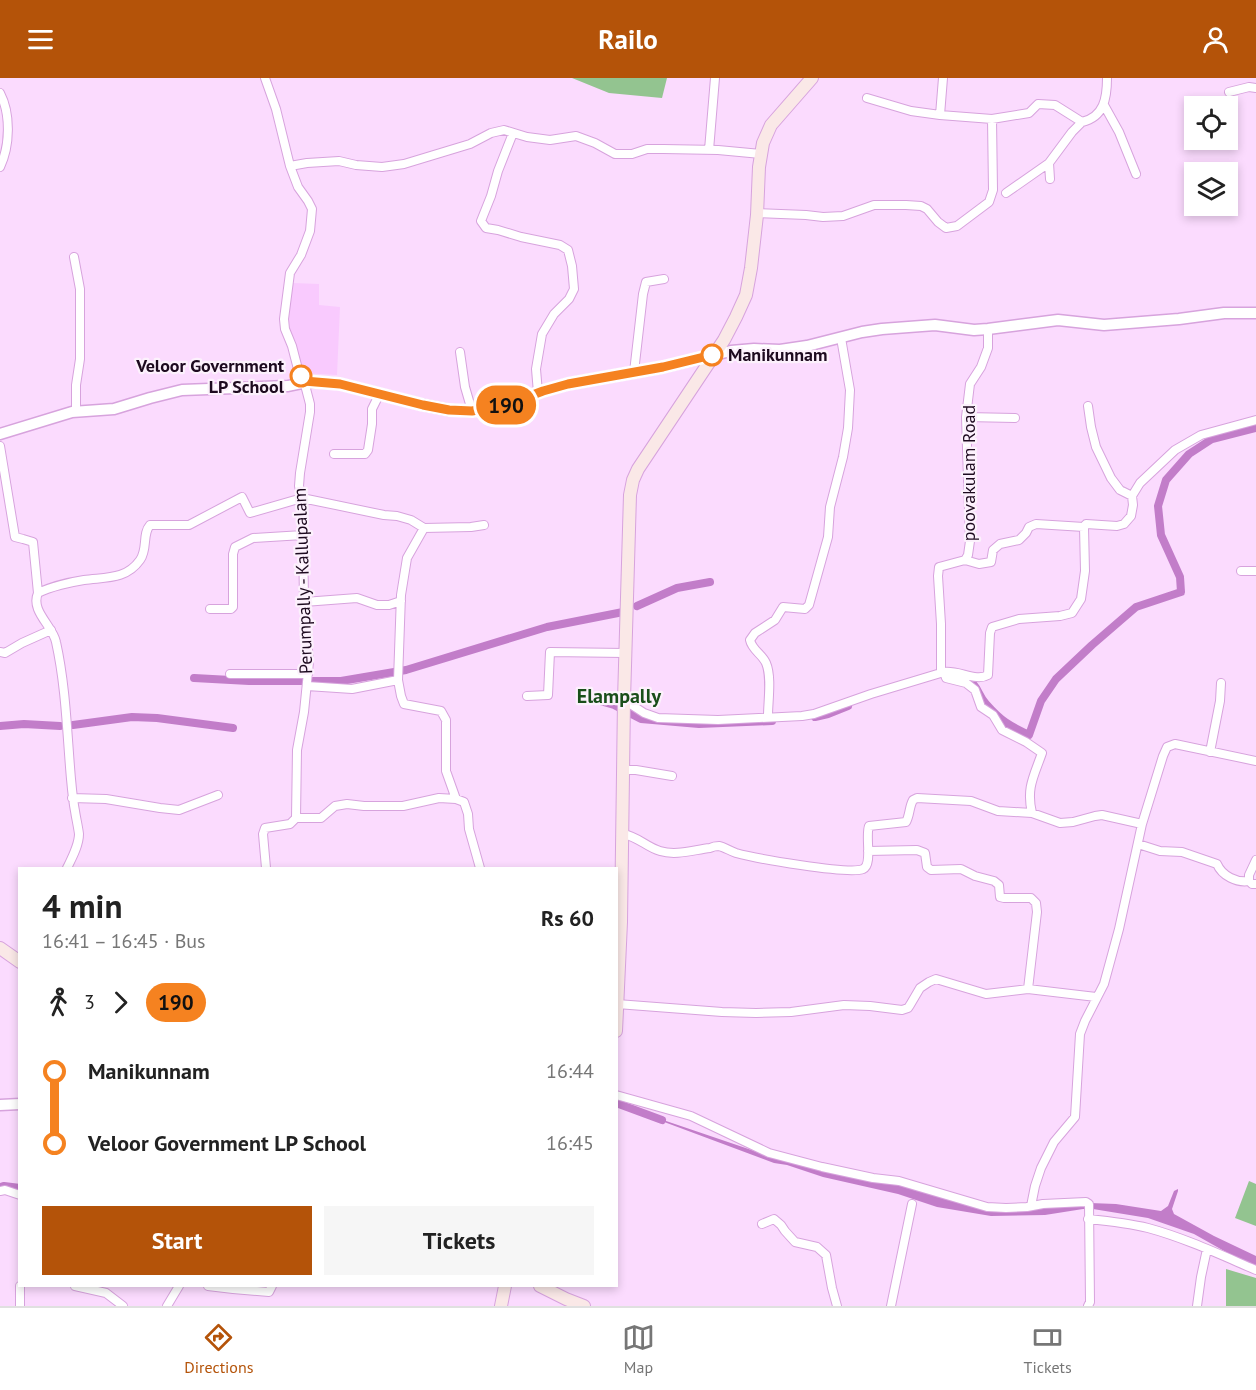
<!DOCTYPE html>
<meta charset="utf-8">
<style>
:root{--surface:#fff;--page:#f6f6f6;--text:#222;--muted:#767676;--line:#e0e0e0;--accent:#b45309}
body{margin:0;font-family:"PT Sans",sans-serif;background:var(--page);color:var(--text);height:100vh;display:flex;flex-direction:column;font-size:22px;white-space:nowrap}
*{box-sizing:border-box;margin:0}
p{font-size:20px;color:var(--muted)}
.icon{flex:none;width:33px;height:33px;fill:none;stroke:currentColor;stroke-width:2;stroke-linecap:round;stroke-linejoin:round}
.map{position:relative;flex:1;overflow:hidden}
.panel{position:absolute;left:18px;top:789px;width:600px;height:420px;display:flex;flex-direction:column;background:var(--surface);border-radius:0px;box-shadow:0 3px 9px #0003}
.panel>*{flex:none}
.badge{padding:0 12px;border-radius:20px;font-size:21px;line-height:39px}
.fabs{position:absolute;left:1184px;top:18px;display:grid;gap:12px}
.fabs a{display:grid;place-items:center;width:54px;height:54px;border-radius:0px;background:var(--surface);box-shadow:0 3px 9px #0003;font-size:30px}
.map>.badge{position:absolute;translate:-50% -50%;box-shadow:0 0 0 3px #fff}
.legs{display:flex;align-items:center;gap:9px;height:66px;padding:0 24px;font-size:20px}
.legs p{margin-inline-start:auto}
.summary{display:flex;align-items:center;justify-content:space-between;height:102px;padding:0 24px}
h1{font-size:33px;font-weight:600;line-height:45px}
.primary-button{display:flex;gap:12px;margin-top:auto;padding:12px 24px}
.primary-button a{flex:1;height:69px;border-radius:0px;background:var(--accent);color:#fff;font-size:24px;font-weight:600;line-height:69px;text-align:center}
.primary-button a+a{background:var(--page);color:var(--text)}
ul{padding:0 24px;list-style:none}
li{display:flex;align-items:center;gap:21px;height:72px;font-size:22px}
li i{display:grid;place-items:center;width:9px;height:100%;margin:0 8px;background:currentColor}
li i::after{content:'';width:15px;height:15px;margin:-8px;border:4px solid;border-radius:50%;background:var(--surface)}
li p{margin-inline-start:auto}
li:first-child i{background:linear-gradient(#0000 50%,currentColor 0)}
li:last-child i{background:linear-gradient(currentColor 50%,#0000 0)}
header{display:flex;justify-content:space-between;align-items:center;height:78px;padding:0 24px;background:var(--accent);color:#fff;font-size:27px;font-weight:600}
.menu{display:flex;justify-content:space-around;align-items:center;height:84px;border-top:2px solid var(--line);background:var(--surface);font-size:16px;color:var(--muted)}
.menu a{display:grid;justify-items:center;gap:3px}
.menu .on{color:var(--accent)}
.map>svg:first-child{display:block}
.built{fill:#f9cafe}
.green{fill:#93c490}
.water{fill:#c27dc9}
.lines{fill:none;stroke-linecap:round;stroke-linejoin:round}
.canal{stroke:#c27dc9;stroke-width:8}
.minor-casing{stroke:#d7a3dd;stroke-width:10}
.tertiary-casing{stroke:#d7a3dd;stroke-width:13}
.secondary-casing{stroke:#d7a3dd;stroke-width:14}
.minor{stroke:#fff;stroke-width:8}
.tertiary{stroke:#fff;stroke-width:10}
.secondary{stroke:#fae8e7;stroke-width:12}
.line-1-casing{stroke:#fff;stroke-width:14}
.line-1{stroke:#f58220;stroke-width:9}
.stop-1-dot{fill:#fff;stroke:#f58220;stroke-width:3}
.labels{text-anchor:middle;stroke-width:4.5;stroke-linejoin:round;paint-order:stroke}
.stop-label{font-size:18px;font-weight:bold;fill:#1d0a1f;stroke:#fcf1fc;text-anchor:start}
.street-label{font-size:18px;fill:#1d0a1f;stroke:#fcf1fc}
.neighbourhood-label{font-size:20px;font-weight:bold;fill:#194e1a;stroke:#fcf1fc}
</style>
<header><svg class="icon" aria-label="menu" viewBox="0 0 24 24"><path d="M4 6h16M4 12h16M4 18h16"/></svg>Railo<svg class="icon" aria-label="person" viewBox="0 0 24 24"><circle cx="12" cy="8" r="4"/><path d="M4 21q1-7 8-7t8 7"/></svg></header>
<div class="map">
<svg width="1256" height="1228" viewBox="0 0 1256 1228">
<rect width="100%" height="100%" fill="#fbdbfe"/>
<path class="built" d="M 292,205 L 319,206 L 319,227 L 340,229 L 337,297 L 302,295 L 296,264 L 290,252 L 288,237 Z"/>
<path class="green" d="M 572,0 L 667,0 L 662,20 L 609,15 Z
M 1249,1103 L 1256,1106 L 1256,1148 L 1235,1140 Z
M 1226,1191 L 1256,1200 L 1256,1228 L 1226,1228 Z"/>
<path class="water" d="M 616,1026 L 766,1077 L 890,1103 L 981,1129 L 1090,1125 L 1116,1126 L 1161,1133 L 1168,1128 L 1174,1113 L 1178,1111 L 1178,1113 L 1172,1131 L 1174,1136 L 1214,1158 L 1256,1178 L 1256,1188 L 1233,1178 L 1194,1156 L 1148,1140 L 1093,1131 L 1083,1131 L 1045,1137 L 991,1138 L 937,1129 L 898,1116 L 823,1099 L 787,1087 L 774,1085 Z"/>
<g class="lines">
<path class="canal" d="M 637,528 L 677,510 L 710,504
M 194,600 L 249,603 L 341,603 L 406,592 L 547,549 L 623,534
M 964,601 C 979,606 976,615 986,626 C 1001,643 1008,647 1029,657 L 1041,623 L 1056,601 L 1092,567 L 1136,529 L 1181,514 L 1180,499 L 1161,457 L 1158,428 L 1166,402 L 1189,376 L 1212,361 L 1256,350
M 600,623 L 614,627 L 641,641 L 699,646 L 772,643
M 815,639 L 828,636 L 848,628
M 73,647 L 132,639 L 157,640 L 233,650
M 0,648 L 24,646 L 60,648
M 616,1025 L 662,1042
M 0,1109 L 4,1108 L 20,1110"/>
<g class="minor-casing">
<path id="minor" d="M 265,0 L 276,31 L 290,88 L 298,109 L 308,123 L 312,131 L 310,153 L 301,177 L 290,195 L 284,241 L 285,251 L 292,268 L 299,295 L 304,303 L 310,326 L 310,334 L 300,395 L 299,408 L 302,420 L 303,457 L 304,524 L 309,584 L 304,634 L 297,672 L 296,740
M 1229,14 L 1249,9 L 1256,10
M 0,15 C 11,36 10,68 0,89
M 867,20 L 911,33 L 940,37 L 992,41 L 1029,35 L 1038,26 L 1055,27 L 1082,44 C 1104,39 1107,20 1107,0
M 1104,27 L 1119,54 L 1136,96
M 940,37 L 943,0
M 513,55 L 498,93 L 491,118 L 481,143 L 486,150 L 498,152 L 521,159 L 560,167 L 568,172 L 572,188 L 574,211 L 569,221 L 554,236 L 542,256 L 536,291 L 538,315
M 709,72 L 715,0
M 290,88 L 307,85 L 339,83 L 356,87 L 382,89 L 404,86 L 470,66 L 491,55 L 504,52 L 527,59 L 550,62 L 576,58 L 595,65 L 615,76 L 632,76 L 647,71 L 663,71 L 718,72 L 761,76
M 1050,101 L 1049,85 L 1072,54 L 1082,44
M 1006,115 L 1049,85
M 757,135 L 806,137 L 823,139 L 843,138 L 874,127 L 906,127 L 921,128 L 927,131 L 938,144 L 946,150 L 957,148 L 989,124 L 993,112 L 992,41
M 74,179 L 80,211 L 80,281 L 76,307 L 76,334
M 460,274 L 465,309 L 472,333
M 634,294 L 643,216 L 646,204 L 664,201
M 1088,328 L 1091,349 L 1096,369 L 1111,400 L 1120,412 L 1132,418
M 966,339 L 1015,340
M 0,368 L 15,459 L 23,461 L 33,464 L 38,515 C 30,533 53,548 56,564 C 66,609 67,656 71,701 C 72,712 73,723 75,733 C 76,740 78,748 79,756 C 79,767 72,780 67,790
M 334,376 L 365,376 L 368,372 L 372,346 L 372,331 L 379,317
M 424,450 L 407,480 L 401,517 L 398,602 L 401,618 L 404,626 L 441,633 L 446,642 L 446,693 L 456,721
M 965,482 L 979,486 L 991,484 L 993,472 L 1000,466 L 1019,462 L 1026,455 L 1029,449 L 1036,446 L 1084,449
M 1241,493 L 1256,493
M 38,515 C 50,509 71,504 84,502 C 105,499 126,502 140,482 C 148,471 142,456 150,447 L 189,447 L 242,419 L 250,435 L 302,420 L 384,437 L 397,438 L 411,442 L 424,450 L 471,449 L 484,447
M 304,524 L 357,520 L 377,527 L 389,527 L 401,523
M 210,531 L 231,531 L 233,529 L 233,476 L 235,469 L 253,460 L 303,457
M 0,574 L 5,575 L 22,565 L 51,552
M 944,594 L 946,600 L 966,605 L 975,612 L 981,629 L 993,637 L 1002,652 L 1026,664 L 1042,675 C 1034,698 1026,710 1032,735
M 941,595 L 941,546 L 938,498 L 939,489 L 965,482 L 968,477 L 970,463 L 966,339 L 970,306 L 981,289 L 988,270 L 988,251
M 230,596 L 308,596
M 307,608 L 352,611 L 398,602
M 527,618 L 548,617 L 550,574 L 625,575
M 624,622 L 644,635 L 658,640 L 718,642 L 802,638 L 814,636 L 871,616 L 944,594 C 959,592 976,604 988,597 L 990,555 L 992,549 L 1019,541 L 1060,538 L 1072,535 L 1081,521 L 1085,493 L 1084,449 L 1086,446 L 1117,448 L 1124,446 L 1131,438 L 1133,427 L 1132,418 L 1140,405 L 1175,372 L 1201,357 L 1256,342
M 768,638 C 768,623 772,599 766,585 C 762,576 752,572 750,562 L 755,555 L 775,542 L 783,529 L 805,531 L 809,527 L 828,459 L 830,429 L 843,379 L 848,350 L 850,312 L 841,260
M 1210,674 L 1220,623 L 1221,605
M 623,692 L 636,692 L 672,698
M 72,720 L 106,721 L 160,730 L 179,732 L 218,717
M 296,740 L 321,740 L 335,728 L 347,726 L 364,728 L 403,728 L 439,720 L 456,721 L 464,724 L 468,736 L 469,751 L 480,790
M 623,756 C 639,759 646,769 660,773 C 676,778 693,772 710,770 C 712,769 717,768 719,768 C 724,769 730,773 736,775 C 754,780 849,797 863,791 C 873,787 865,758 869,748 L 906,744 C 910,737 909,729 913,722 L 917,720 L 971,723 L 998,733 L 1032,735 L 1060,745 L 1073,744 L 1095,738 L 1102,737 L 1142,746
M 1138,766 L 1160,773 L 1182,774 L 1217,786 C 1222,798 1237,805 1249,803
M 868,773 L 917,772 L 925,775 L 927,789 L 931,792 L 961,791 L 975,798 L 994,803 L 999,807 L 1000,819 L 1004,820 L 1031,820 L 1036,825 L 1037,834 L 1028,911
M 1256,782 L 1249,797 L 1249,803 L 1252,806 L 1256,806
M 266,790 L 263,756 L 265,750 L 290,746 L 296,740
M 617,926 L 722,934 L 756,935 L 791,934 L 844,927 L 870,928 L 902,932 L 908,930 L 910,927 L 920,910 L 929,904 L 936,901 L 986,916 L 1028,911 L 1096,919
M 616,1017 L 691,1038 L 769,1075 L 822,1089 L 873,1100 L 899,1103 L 987,1129 L 1006,1130 L 1027,1129 L 1043,1126 L 1086,1124 L 1089,1126 L 1090,1224 L 1088,1228
M 0,1113 L 5,1112 L 20,1117
M 1031,1128 L 1035,1108 L 1041,1090 L 1054,1064 L 1075,1039 L 1080,956 L 1085,943 L 1104,906 L 1119,851 L 1142,746 L 1163,678 L 1167,669 L 1175,666 L 1256,683
M 1088,1141 C 1108,1143 1128,1145 1148,1150 C 1185,1160 1221,1177 1256,1192
M 762,1146 L 774,1141 L 781,1147 L 785,1153 L 795,1164 L 817,1169 L 826,1177 L 832,1210 L 837,1228
M 75,1208 L 106,1215 L 123,1228
M 208,1208 L 233,1211 L 269,1214 L 272,1208
M 20,1228 L 20,1208
M 167,1228 L 179,1208
M 891,1228 L 912,1126
M 1197,1228 L 1201,1199 L 1207,1171"/>
</g>
<g class="tertiary-casing">
<path id="tertiary" d="M 0,356 L 72,334 L 114,331 L 150,320 L 182,312 L 288,308 C 307,303 320,304 340,306 L 423,327 L 449,332 L 472,333 L 506,327 L 543,313 L 568,306 L 663,289 L 731,273 L 754,271 L 780,272 L 807,268 L 862,254 L 882,251 L 935,247 L 974,252 L 988,251 L 1058,242 L 1104,247 L 1179,241 L 1224,235 L 1256,235
M 0,1027 L 20,1026"/>
</g>
<g class="secondary-casing">
<path id="secondary" d="M 0,870 L 20,884
M 616,953 L 621,844 L 624,622 L 630,417 L 633,402 L 638,391 L 724,262 L 736,239 L 746,217 L 751,190 L 757,137 L 759,89 L 763,65 L 771,47 L 812,0
M 540,1208 L 566,1221 L 584,1228
M 501,1228 L 505,1208"/>
</g>
<use href="#minor" class="minor"/>
<use href="#tertiary" class="tertiary"/>
<use href="#secondary" class="secondary"/>
</g>
<g class="lines">
<g class="line-1-casing">
<path id="line-1" d="M 301,298 L 304,303 L 340,306 L 423,327 L 449,332 L 472,333 L 506,327 L 543,313 L 568,306 L 663,289 L 712,277"/>
</g>
<use href="#line-1" class="line-1"/>
</g>
<g class="stop-1-dot">
<circle cx="712" cy="277" r="10"/>
<circle cx="301" cy="298" r="10"/>
</g>
<g class="labels">
<g class="stop-label">
<text x="728" y="283">Manikunnam</text>
<text x="284" y="294" text-anchor="end">Veloor Government<tspan x="284" dy="21">LP School</tspan></text>
</g>
<g class="street-label">
<text transform="translate(969 395) rotate(-90)" y="6">poovakulam Road</text>
<text transform="translate(303 503) rotate(-92)" y="6">Perumpally - Kallupalam</text>
</g>
<g class="neighbourhood-label">
<text x="619" y="625">Elampally</text>
</g>
</g>
</svg>
<div class="fabs">
<a><svg class="icon" aria-label="locate" viewBox="0 0 24 24"><circle cx="12" cy="12" r="6"/><path d="M12 2v4M12 18v4M2 12h4M18 12h4"/></svg></a>
<a><svg class="icon" aria-label="layers" viewBox="0 0 24 24"><path d="M12 4l9 5-9 5-9-5zM3 14l9 5 9-5"/></svg></a>
</div>
<b class="badge" style="left:506px;top:327px;background:#f58220;color:#111">190</b>
<section class="panel">
<div class="summary"><div><h1>4 min</h1><p>16:41 – 16:45 · Bus</p></div><b>Rs 60</b></div>
<div class="legs"><svg class="icon" aria-label="walk" viewBox="0 0 24 24"><circle cx="13" cy="4" r="2"/><path d="M13 8l-2 6 4 7M11 14l-3 7M7 12l3-4h3l4 4"/></svg>3<svg class="icon" aria-label="forward" viewBox="0 0 24 24"><path d="M9 5l7 7-7 7"/></svg><b class="badge" style="background:#f58220;color:#111">190</b></div>
<ul>
<li><i style="color:#f58220"></i><b>Manikunnam</b><p>16:44</p></li>
<li><i style="color:#f58220"></i><b>Veloor Government LP School</b><p>16:45</p></li>
</ul>
<div class="primary-button"><a>Start</a><a>Tickets</a></div>
</section>
</div>
<nav class="menu">
<a class="on"><svg class="icon" aria-label="directions" viewBox="0 0 24 24"><path d="M12 3l9 9-9 9-9-9zM9 14v-3h6M13 9l2 2-2 2"/></svg>Directions</a>
<a><svg class="icon" aria-label="map" viewBox="0 0 24 24"><path d="M3 6l6-2 6 2 6-2v14l-6 2-6-2-6 2zM9 4v14M15 6v14"/></svg>Map</a>
<a><svg class="icon" aria-label="tickets" viewBox="0 0 24 24"><path d="M3 7h18v10H3zM15 7v10"/></svg>Tickets</a>
</nav>
